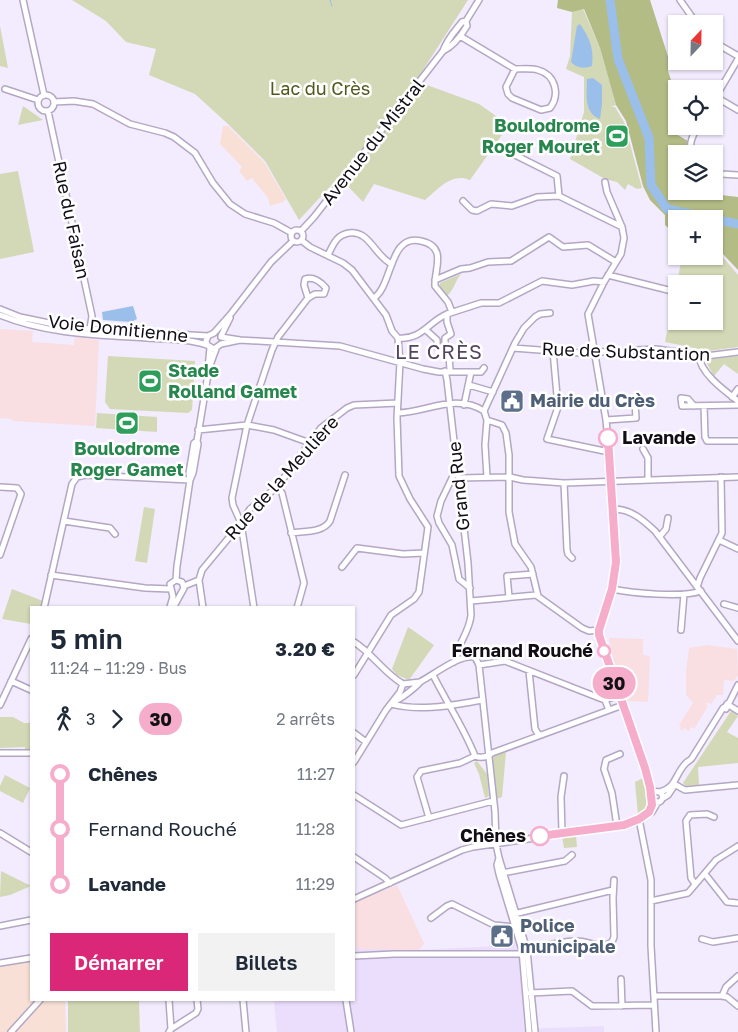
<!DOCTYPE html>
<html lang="fr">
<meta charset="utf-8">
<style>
:root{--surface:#fff;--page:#f2f2f3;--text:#1f2937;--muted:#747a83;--accent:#db2777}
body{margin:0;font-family:"Golos Text",sans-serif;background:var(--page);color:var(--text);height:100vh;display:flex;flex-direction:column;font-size:19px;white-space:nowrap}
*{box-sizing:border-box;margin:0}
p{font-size:16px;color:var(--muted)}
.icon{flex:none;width:28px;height:28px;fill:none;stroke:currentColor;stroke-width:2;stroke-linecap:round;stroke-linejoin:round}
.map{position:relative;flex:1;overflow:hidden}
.side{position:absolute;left:30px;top:606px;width:325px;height:395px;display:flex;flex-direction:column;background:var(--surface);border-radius:0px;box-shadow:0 1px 4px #0004}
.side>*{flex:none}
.badge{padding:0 10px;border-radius:16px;font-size:18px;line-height:32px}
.needle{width:32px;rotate:22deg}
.controls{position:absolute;left:668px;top:15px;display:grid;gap:10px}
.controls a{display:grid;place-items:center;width:55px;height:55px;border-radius:0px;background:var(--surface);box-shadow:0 1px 4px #0004;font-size:25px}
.map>.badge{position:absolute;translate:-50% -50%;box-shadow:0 0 0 2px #fff}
.legs{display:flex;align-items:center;gap:8px;height:55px;padding:0 20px;font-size:16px}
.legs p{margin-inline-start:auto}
.head{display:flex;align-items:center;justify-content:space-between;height:85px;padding:0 20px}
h1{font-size:28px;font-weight:600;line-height:38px}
.action{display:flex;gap:10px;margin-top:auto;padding:10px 20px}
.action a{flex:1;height:58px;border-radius:0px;background:var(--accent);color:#fff;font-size:20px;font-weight:600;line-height:58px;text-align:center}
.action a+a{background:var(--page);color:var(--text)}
ul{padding:0 20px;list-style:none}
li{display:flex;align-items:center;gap:18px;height:55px;font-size:19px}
li i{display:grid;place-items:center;width:8px;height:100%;margin:0 6px;background:currentColor}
li i::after{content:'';width:12px;height:12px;margin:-6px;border:4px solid;border-radius:50%;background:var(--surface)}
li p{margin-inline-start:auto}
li:first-child i{background:linear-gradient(#0000 50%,currentColor 0)}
li:last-child i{background:linear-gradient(currentColor 50%,#0000 0)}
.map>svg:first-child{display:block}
.built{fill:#ebdefd}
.industrial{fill:#f8e0d6}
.education{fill:#f9dee2}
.green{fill:#d3d9b6}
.forest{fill:#b4bc86}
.water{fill:#9abfea}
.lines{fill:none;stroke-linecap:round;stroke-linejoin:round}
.stream{stroke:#9abfea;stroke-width:1}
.river{stroke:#9abfea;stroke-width:9}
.minor-casing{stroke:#b4a7c4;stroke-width:8}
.minor{stroke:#fff;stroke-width:5}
.line-1-casing{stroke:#fff;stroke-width:11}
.line-1{stroke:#f6adcc;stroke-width:8}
.stop-1-dot{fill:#fff;stroke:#f6adcc;stroke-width:2.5}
.labels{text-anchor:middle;stroke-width:5;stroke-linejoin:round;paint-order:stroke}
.park-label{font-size:18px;fill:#51581b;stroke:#fff}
.leisure-label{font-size:18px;font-weight:bold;fill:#27864d;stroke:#fff;text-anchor:end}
.street-label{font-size:18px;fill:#120e18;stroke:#fff}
.service-label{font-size:18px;font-weight:bold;fill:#4e5e75;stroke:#fff;text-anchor:start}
.stop-label{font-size:18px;font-weight:bold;fill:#120e18;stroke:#fff;text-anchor:end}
.quarter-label{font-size:20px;letter-spacing:1px;fill:#51455f;stroke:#fff}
</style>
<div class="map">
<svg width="738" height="1032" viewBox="0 0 738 1032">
<rect width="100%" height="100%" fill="#f3ebfe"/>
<path class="built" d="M 497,928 L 513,928 L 519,946 L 524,1029 L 604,1026 L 604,1032 L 277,1032 L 274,1000 L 354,1000 L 354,946 L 419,950 L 497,946 Z"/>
<path class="industrial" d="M 223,126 L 228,126 L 264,162 L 286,199 L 283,202 L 270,206 L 268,198 L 252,178 L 247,181 L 239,171 L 242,167 L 220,144 Z
M 31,961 L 31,1000 L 65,1000 L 66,1032 L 0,1032 L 0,966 Z"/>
<path class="education" d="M 0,329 L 33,331 L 32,342 L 74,345 L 75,337 L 99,340 L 95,426 L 13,421 L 12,419 L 0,418 Z
M 609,638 L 643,639 L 643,655 L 650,656 L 648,702 L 626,701 L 613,659 Z
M 707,645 L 737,649 L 738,675 L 734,681 L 724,680 L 723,695 L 717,695 L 711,704 L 707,702 L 706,705 L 708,706 L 694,729 L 691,727 L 689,731 L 684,728 L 682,731 L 680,729 L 681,727 L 679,725 L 693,703 L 686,695 L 686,672 L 689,648 Z
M 397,885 L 424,943 L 423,945 L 419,950 L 357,949 L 357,946 L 354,946 L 354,903 Z"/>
<path class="green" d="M 72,0 L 468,0 L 416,81 L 479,104 L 509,125 L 470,180 C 452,172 438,189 425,200 L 374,184 L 363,202 L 339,177 L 299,220 L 265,161 L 228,124 L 195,94 L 149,75 L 156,49 L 126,42 L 106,21 Z
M 583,9 L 600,48 L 616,105 L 611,107 L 615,107 L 624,122 L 642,188 L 637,189 L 628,184 L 625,190 L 617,182 L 605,179 L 570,159 L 584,112 L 584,77 L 566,69 L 570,56 L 572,12 Z
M 0,26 L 8,68 L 0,66 Z
M 23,106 L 43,120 L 18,125 Z
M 18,171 L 34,252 L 0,259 L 0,174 Z
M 714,254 L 722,256 L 738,275 L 738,347 L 709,351 L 665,342 L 676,286 L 676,321 L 714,321 L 714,284 L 677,284 L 682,256 L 714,256 Z
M 461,274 C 455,281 454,290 447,296 L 440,288 L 440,283 Z
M 108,356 L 195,361 L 192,410 L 188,413 L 110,409 L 105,402 Z
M 738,356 L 738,374 L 724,364 L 714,376 L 705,360 Z
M 97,413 L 157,417 L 157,432 L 96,428 Z
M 144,507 L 155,509 L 147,563 L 135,561 Z
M 12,589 L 43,601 L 41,607 L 31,608 L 31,624 L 2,619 Z
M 408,627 L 434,645 L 409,680 L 397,675 L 392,669 Z
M 731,711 L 738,716 L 727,732 L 738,738 L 738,763 L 698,767 L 699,785 L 686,786 L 683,783 Z
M 0,717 L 13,717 L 24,723 L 31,723 L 31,750 L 25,750 L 25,747 L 0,748 Z
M 506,752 L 502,797 L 496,799 L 492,756 Z
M 477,761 L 487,774 L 489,796 L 485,798 L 479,774 L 474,763 Z
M 5,775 L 30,788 L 23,803 L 0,791 L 0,786 Z
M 643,778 C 649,795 656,804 638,815 L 635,782 Z
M 576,835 L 577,847 L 564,848 L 562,837 Z
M 1,871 L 31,886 L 10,895 L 0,897 Z
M 68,1000 L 139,1000 L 140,1032 L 68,1032 Z"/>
<path class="forest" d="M 558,0 L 650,0 L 671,66 L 668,71 L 672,83 L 668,110 L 676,115 L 676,126 L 680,126 L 676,134 L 688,141 L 687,147 L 682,154 L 676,154 L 676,161 L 675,163 L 676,165 L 676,191 L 714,190 L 721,195 L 738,197 L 738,270 L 722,253 L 714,251 L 714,219 L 676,219 L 676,235 L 665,225 L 665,215 L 650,200 L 643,186 L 626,121 L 616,105 L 600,48 L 584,9 L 572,12 L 557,8 Z"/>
<path class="water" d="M 580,24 C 590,39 594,48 592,66 C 584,69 576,68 571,62 L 577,26 Z
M 593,78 L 602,85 L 602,104 L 600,119 C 583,113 587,94 587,79 Z
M 133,306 L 137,319 L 131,322 L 103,320 L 102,312 Z"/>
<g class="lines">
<path class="stream" d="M 330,0 L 332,6"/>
<path class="river" d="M 610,0 L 618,59 L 649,138 L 651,185 L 667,209 L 738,224"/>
<g class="minor-casing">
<path id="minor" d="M 23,0 L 44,95
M 680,0 L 697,24
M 460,36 L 515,69 L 506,87 L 508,94 L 512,98 L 541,110 L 550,108 C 560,95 556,75 538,70 C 531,68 523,69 515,69
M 714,42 L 738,56
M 443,51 C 454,46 461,36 467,26 L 466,21
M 671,58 L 676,51
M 5,89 L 38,100
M38 103a8 8 0 1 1 16 0a8 8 0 1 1-16 0Z
M 716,97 L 738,110
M 714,100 L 738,59
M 54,102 L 74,101 L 93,104 L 130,124 L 165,133 L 174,137 L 195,153 L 213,183 L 230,204 L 245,214 L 274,223 L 292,233
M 48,111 L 92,316 L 90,329
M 503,149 L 557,176 L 559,196
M 692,154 C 688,144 693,135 698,126
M 714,171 L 721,174 L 738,175
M 605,182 L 607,192 L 622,227 L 624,238 L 621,254 L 604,282 L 588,314 L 606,420 L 612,481 L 616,562 L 612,589 L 599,630 L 599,635 L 645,768 L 652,797
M 463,201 L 472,210 L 477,211 L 491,204 L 512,206 L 537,197 L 559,196 L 622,227
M291 236a6 6 0 1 1 12 0a6 6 0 1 1-12 0Z
M 301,231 L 314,217 L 443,51 C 447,39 455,31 462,22 L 466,21 L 479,0
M 301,240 L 310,247 L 343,263 L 352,270 L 386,315 L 392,331 L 398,338 L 400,362 L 397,418 L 399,476 L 410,499 L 428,527 L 419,592 L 414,599 L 391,615 L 354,675
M 328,255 C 333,245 336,235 349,233 C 370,230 375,257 392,264
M 608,275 L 672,291
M 435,280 L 461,269 L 470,268 L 488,262 L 511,261 L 549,237 L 563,247 L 588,245 L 616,262
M 374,298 C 393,285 389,233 421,241 C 448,247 434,269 435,286 L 448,302 L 452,312
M 0,309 L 20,317 L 73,328 L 208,336 L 214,333 L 230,315 L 271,262 L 293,241
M 447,314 L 447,322 L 451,334 L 445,338 L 445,345 L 449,352 L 450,371
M 0,315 C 46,334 98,335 147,338 C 167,339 188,339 207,345
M 426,330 L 437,340 L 437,347 L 446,347
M 208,336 L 206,341 L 207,345 L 214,349 L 221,344 L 240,340
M 221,336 L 230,318
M 221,337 L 240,340 L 340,346 L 423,369 L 439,372 L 481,372 L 484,368
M 398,338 C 422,340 428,322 447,314 L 481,303 L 499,303 L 542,281 L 572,285 L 594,281 L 604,282
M 513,348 L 580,353 L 656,349 L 706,356 L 738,352
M 553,351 L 558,407 L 547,439 L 609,452
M 699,356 C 700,373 725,391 738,401
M 208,368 L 210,348
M 445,371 L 447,380 L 468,563 L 471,615 C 470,627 464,636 459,647 C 457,653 458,657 454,662
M 469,385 L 493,392
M 732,397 L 738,389
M 464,405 L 471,372
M 694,406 L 688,399 L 681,398 L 682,406 L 738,405
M 704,406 L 705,437 L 707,441 L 738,441
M 398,413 C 427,412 456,393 484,411
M 487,420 L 502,425 L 506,433 L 509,455 L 509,512 L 515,544 L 531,567 L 538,596
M 606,420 L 636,418 L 635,402
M 198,430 L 247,425 L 274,430 L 310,443
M 643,449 L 648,458 L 648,480
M 458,472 L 454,474 L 441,501 L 437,516 L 439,523 L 452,545 L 459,579 L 470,588
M 487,477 L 485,445 L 487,420 L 484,411 L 515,343 L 524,328 L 535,317 L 540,314 L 550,313
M 458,478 L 510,477 L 523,480 L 564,483 L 738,477
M 190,480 L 189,473 L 194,443 L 197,441
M 564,483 L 567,550 L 568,554 L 572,558
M 0,487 L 17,488 L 21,494 L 0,555
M 277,487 L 282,493 L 304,583 L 297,608
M 614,509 C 631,509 643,520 655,531 L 738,641
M 64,521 L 110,528 L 115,534
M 291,533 C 304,531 323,533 330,521 L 345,475
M 660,536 L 666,529 L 668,518
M 719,540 L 738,549
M 342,567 L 357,548 L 403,554 L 424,553
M 51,575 L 145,588 L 171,589
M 176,580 L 177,566 L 190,480 L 193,473 L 198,444 L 197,441 L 209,368 L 216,349
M 199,580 L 203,608
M 184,586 L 199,580 L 202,570 L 241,523 L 250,509 L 277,487 L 321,428 L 347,408 L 354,405 L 398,403
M 697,587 L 700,578 L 722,533 L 721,477
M 612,589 C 632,593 682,598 701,591
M 509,597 L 507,576 L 533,574
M 471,601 L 536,595 L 582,628 L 589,631 L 599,630
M 724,604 L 738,608
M 170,607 L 173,597 L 170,584 L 176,580
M 44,608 L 72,484 L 77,477 L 85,475 L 190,480
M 173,608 L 184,588 L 182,582 L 176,580
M 254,608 L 241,523 L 233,505 L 232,498 L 247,425 L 272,350 L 278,337 L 308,298 L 315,294 L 324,294 L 326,288 C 321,282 313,276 305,279 L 304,285 L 308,298
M 681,630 L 684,594
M 354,642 C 372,653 384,673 403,684
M 458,651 L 462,648 C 470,651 476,657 479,665 L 495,812 L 496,844 L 499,858 L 527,950 L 535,1032
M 479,665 L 505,661 L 602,699 L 605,700 L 609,710
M 529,671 L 535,729 L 539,735
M 433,675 C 447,703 464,728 475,756 C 482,759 487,757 492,753 L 623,705
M 11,681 L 31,690
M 403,684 L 420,682
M 605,700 L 619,695
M 394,701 C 399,701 417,686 420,682 C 435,674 458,655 474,657
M 391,704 C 422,712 452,705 483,700
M 727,704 L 738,711
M 0,705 L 31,639
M 726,709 L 738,685
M 354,733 L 366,742
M 0,753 L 31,753
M 354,762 L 386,710 L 400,692 L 403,684
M 674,784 L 685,790 L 738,785
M651.5 797a5.5 5.5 0 1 1 11 0a5.5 5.5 0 1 1-11 0Z
M 660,792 C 676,788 675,774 686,763 C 688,761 691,760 692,758 L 723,708 L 726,706
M 354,795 L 401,825 L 493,801
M 663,798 L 668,795 L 674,786
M 429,818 L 417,777 L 421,771 L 460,763 L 475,756
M 639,819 L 651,880 L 651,946 L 656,1032
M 617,826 L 612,793 L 604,769 L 606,760 L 620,754
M 0,833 L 31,852
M 562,833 L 561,797 L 564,776
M 354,857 L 385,878 L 390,883
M 499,858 L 497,865 L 499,874 L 522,950 L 529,1032
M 502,873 L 565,861 L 572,855
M 705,874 L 727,902 L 738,903
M 695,884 L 691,878 L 686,821 L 690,815 L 707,814 L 714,817
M 354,899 L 462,850 L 473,847 L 624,825 L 652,812 L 658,802
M 651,901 L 688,893 L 716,860 L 738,846
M 514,914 L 613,890
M 431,918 L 447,906 L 452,904 L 494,925 L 515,927
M 0,926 L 31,920
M 702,939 L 713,942 L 738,938
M 525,950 C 541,947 560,941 577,941 C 589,941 600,950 612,942 L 614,937 L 613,898 L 614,880
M 354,956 L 394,954 L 523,954
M 0,963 L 31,958
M 621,979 L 622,1006
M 530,993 L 572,991 L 592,1006 L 654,1005
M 654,996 L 722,996 L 727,997 L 738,1006
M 722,996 L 726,987 L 738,976
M 169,1000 L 171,1029 L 169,1032
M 243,1000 L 246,1032
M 346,1000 L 351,1032
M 171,1029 L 196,1013 L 198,1009 L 197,1000
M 11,1032 L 40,1000"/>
</g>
<use href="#minor" class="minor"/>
</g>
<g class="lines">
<g class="line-1-casing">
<path id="line-1" d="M 540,836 L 624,825 L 639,819 L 649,812 L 652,805 L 650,787 L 645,768 L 599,635 L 599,630 L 612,589 L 616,562 L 608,438"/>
</g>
<use href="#line-1" class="line-1"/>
</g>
<defs>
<g id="stadium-square" transform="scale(1.25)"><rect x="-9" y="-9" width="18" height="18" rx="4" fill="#2e9e5b" stroke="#fff"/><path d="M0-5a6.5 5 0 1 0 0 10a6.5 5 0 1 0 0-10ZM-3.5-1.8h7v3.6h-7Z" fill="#fff"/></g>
<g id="civic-square" transform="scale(1.25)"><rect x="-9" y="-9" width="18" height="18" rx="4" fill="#5c6f8a" stroke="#fff"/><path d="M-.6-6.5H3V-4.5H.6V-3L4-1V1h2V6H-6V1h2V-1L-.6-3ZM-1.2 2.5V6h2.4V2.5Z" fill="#fff"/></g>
</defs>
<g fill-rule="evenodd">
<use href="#stadium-square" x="617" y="136"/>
<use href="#stadium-square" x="150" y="381"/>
<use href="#civic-square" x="512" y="401"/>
<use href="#stadium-square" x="127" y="423"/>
<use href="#civic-square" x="502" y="936"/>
</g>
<g class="stop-1-dot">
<circle cx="608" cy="438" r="9"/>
<circle cx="604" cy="651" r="6"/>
<circle cx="540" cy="836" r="9"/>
</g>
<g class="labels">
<g class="park-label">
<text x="320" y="95">Lac du Crès</text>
</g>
<g class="leisure-label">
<text x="600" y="132">Boulodrome<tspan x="600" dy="21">Roger Mouret</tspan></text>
<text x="168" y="377" text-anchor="start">Stade<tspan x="168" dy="21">Rolland Gamet</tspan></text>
<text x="127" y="455" text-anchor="middle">Boulodrome<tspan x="127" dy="21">Roger Gamet</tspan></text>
</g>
<g class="street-label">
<text transform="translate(373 142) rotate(-52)" y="6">Avenue du Mistral</text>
<text transform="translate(71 220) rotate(78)" y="6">Rue du Faisan</text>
<text transform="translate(118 329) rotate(6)" y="6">Voie Domitienne</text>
<text transform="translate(626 352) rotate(2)" y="6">Rue de Substantion</text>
<text transform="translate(282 478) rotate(-48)" y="6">Rue de la Meulière</text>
<text transform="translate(459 486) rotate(-96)" y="6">Grand Rue</text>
</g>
<g class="service-label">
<text x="530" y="407">Mairie du Crès</text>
<text x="520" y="932">Police<tspan x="520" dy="21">municipale</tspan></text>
</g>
<g class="stop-label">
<text x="622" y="444" text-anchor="start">Lavande</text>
<text x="593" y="657">Fernand Rouché</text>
<text x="526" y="842">Chênes</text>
</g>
<g class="quarter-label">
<text x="439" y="359">LE CRÈS</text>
</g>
</g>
</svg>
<div class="controls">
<a><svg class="needle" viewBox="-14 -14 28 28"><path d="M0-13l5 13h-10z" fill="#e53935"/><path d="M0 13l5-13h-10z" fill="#747a83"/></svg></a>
<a><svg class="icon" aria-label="locate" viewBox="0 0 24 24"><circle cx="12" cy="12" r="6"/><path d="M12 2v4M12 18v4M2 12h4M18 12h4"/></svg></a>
<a><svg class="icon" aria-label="layers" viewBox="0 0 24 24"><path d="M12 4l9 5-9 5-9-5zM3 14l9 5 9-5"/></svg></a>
<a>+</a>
<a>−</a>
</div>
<b class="badge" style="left:614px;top:683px;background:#f6adcc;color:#111">30</b>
<section class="side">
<div class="head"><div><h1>5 min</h1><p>11:24 – 11:29 · Bus</p></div><b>3.20 €</b></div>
<div class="legs"><svg class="icon" aria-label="walk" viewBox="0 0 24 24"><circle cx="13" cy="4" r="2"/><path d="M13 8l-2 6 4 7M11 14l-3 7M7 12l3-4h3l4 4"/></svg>3<svg class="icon" aria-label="forward" viewBox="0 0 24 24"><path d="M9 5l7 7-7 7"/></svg><b class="badge" style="background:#f6adcc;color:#111">30</b><p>2 arrêts</p></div>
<ul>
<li><i style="color:#f6adcc"></i><b>Chênes</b><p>11:27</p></li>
<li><i style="color:#f6adcc"></i><span>Fernand Rouché</span><p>11:28</p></li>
<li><i style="color:#f6adcc"></i><b>Lavande</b><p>11:29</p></li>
</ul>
<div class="action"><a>Démarrer</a><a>Billets</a></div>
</section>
</div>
